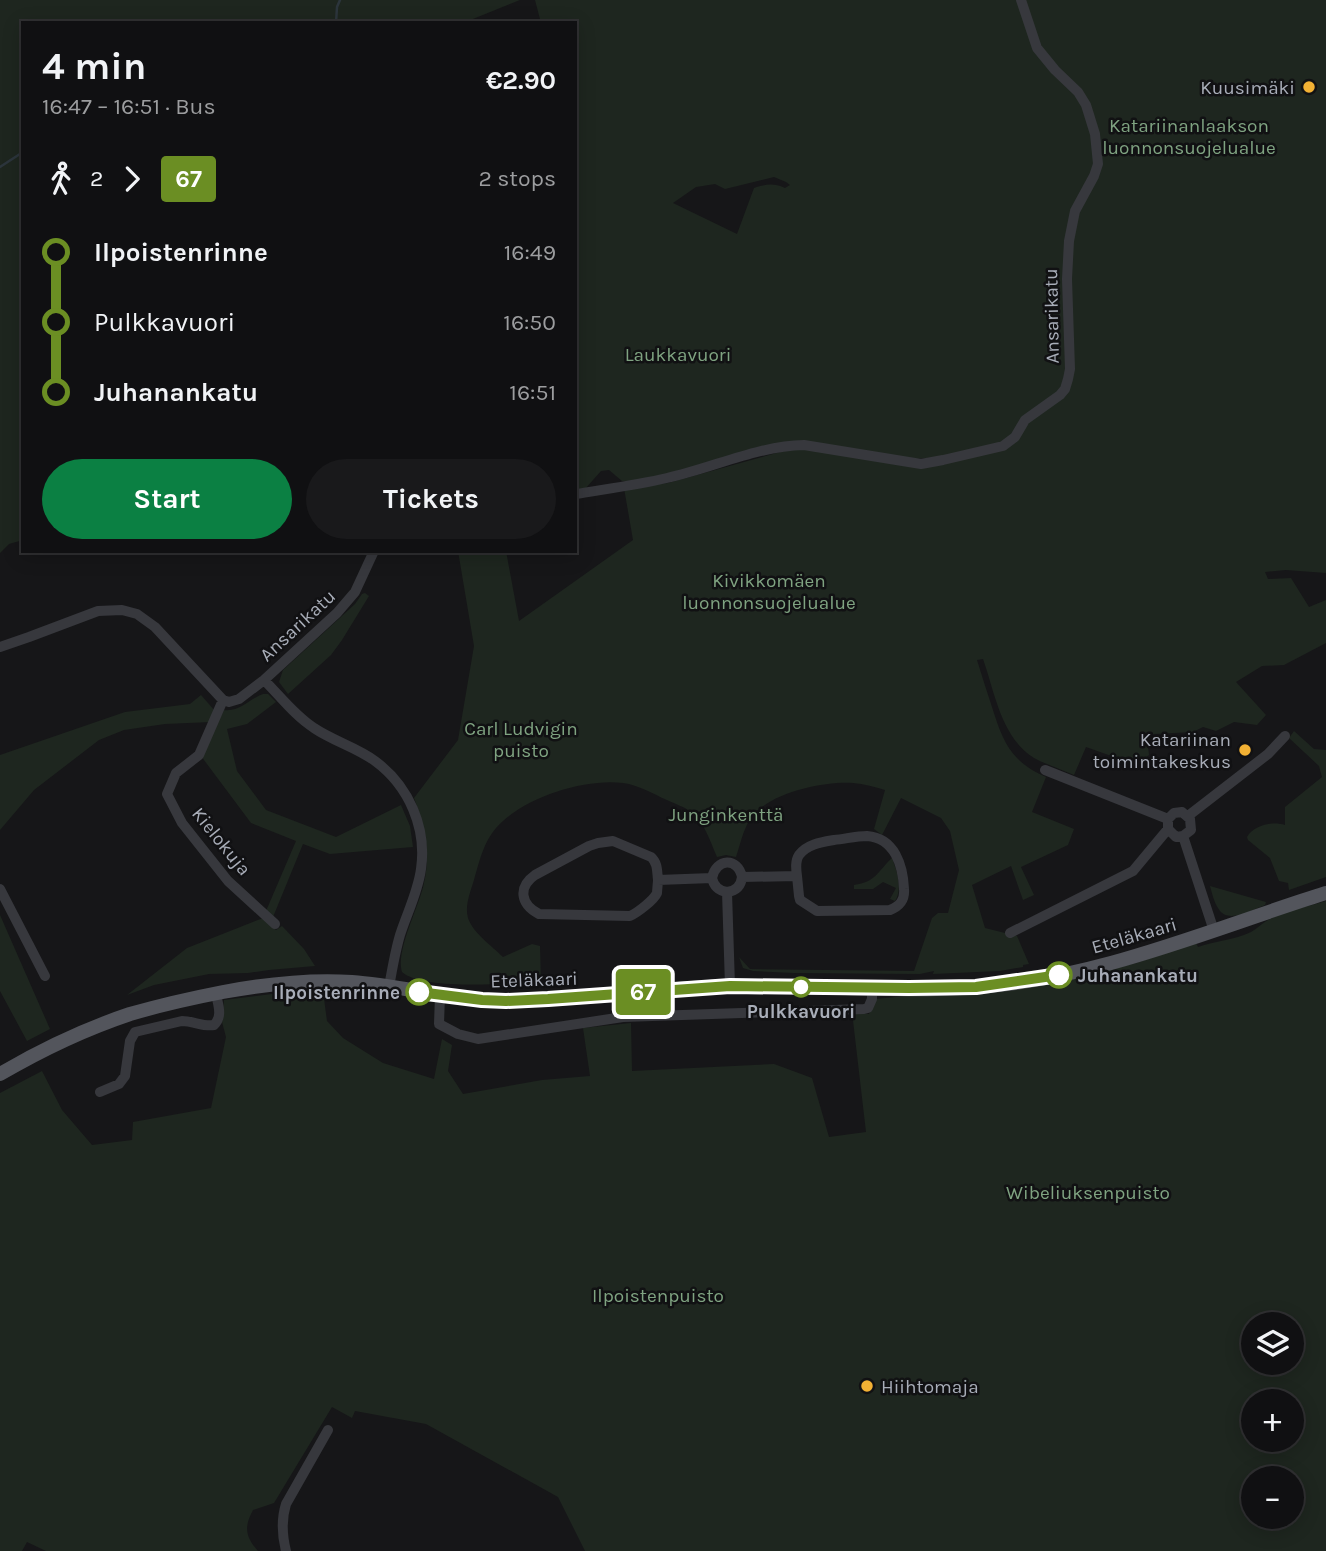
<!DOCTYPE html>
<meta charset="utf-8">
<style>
:root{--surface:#101012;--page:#19191b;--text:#f1f3f6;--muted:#9c9d9f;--line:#303032;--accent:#0b8043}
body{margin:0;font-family:Karla,sans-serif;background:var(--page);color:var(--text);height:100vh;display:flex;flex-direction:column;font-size:26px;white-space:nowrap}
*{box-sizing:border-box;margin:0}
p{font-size:23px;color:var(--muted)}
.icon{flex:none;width:38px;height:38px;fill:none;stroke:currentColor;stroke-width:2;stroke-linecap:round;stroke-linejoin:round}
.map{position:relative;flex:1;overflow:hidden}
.panel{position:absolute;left:21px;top:21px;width:556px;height:532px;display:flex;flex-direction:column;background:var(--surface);border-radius:0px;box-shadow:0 4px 18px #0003,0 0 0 2px var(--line)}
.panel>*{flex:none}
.badge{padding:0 14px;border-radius:5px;font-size:24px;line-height:46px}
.tools{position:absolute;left:1241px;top:1312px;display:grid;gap:14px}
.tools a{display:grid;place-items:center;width:63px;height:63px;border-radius:50%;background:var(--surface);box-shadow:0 4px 18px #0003,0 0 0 2px var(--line);font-size:35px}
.map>.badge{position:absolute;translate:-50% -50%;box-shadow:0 0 0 4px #fff}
.legs{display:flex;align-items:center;gap:10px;height:77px;padding:0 21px;font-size:23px}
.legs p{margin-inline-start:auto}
.headline{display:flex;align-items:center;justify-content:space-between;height:119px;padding:0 21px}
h1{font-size:38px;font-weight:700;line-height:52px}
.cta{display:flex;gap:14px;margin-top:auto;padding:14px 21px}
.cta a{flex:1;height:80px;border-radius:42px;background:var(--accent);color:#fff;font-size:28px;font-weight:700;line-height:80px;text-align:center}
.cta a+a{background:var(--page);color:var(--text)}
ul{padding:0 21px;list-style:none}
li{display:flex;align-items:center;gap:24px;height:70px;font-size:26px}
li i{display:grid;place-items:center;width:10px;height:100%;margin:0 9px;background:currentColor}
li i::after{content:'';width:18px;height:18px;margin:-9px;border:5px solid;border-radius:50%;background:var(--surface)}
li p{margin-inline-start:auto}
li:first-child i{background:linear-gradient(#0000 50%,currentColor 0)}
li:last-child i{background:linear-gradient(currentColor 50%,#0000 0)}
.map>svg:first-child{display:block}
.green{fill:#1e261f;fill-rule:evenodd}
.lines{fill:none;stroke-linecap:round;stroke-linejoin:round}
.stream{stroke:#2c353c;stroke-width:2.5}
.minor{stroke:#37383d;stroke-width:10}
.major{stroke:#53555c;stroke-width:14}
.line-1-casing{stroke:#fff;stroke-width:16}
.line-1{stroke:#6b8e23;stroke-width:10}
.poi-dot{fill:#f2b134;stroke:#111113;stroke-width:2.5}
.stop-1-dot{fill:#fff;stroke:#6b8e23;stroke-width:3.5}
.labels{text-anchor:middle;stroke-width:5;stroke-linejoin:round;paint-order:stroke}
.poi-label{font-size:19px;fill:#a8adb8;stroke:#111113;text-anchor:end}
.park-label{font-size:19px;fill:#7fa381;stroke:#111113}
.street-label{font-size:19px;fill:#a8adb8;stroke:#111113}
.stop-label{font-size:19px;font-weight:bold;fill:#a8adb8;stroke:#111113;text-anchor:start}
</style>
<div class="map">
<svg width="1326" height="1551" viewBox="0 0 1326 1551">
<rect width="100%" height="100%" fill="#161618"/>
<path class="green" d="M 0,0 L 520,0 L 463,23 L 23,23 L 23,540 L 9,544 L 0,553 Z
M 535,0 L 1326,0 L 1326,573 L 1286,570 L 1265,572 L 1268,579 L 1291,578 L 1309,607 L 1326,600 L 1326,643 L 1284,665 L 1262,666 L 1236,682 L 1266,715 L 1257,725 L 1234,722 L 1216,731 L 1203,727 L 1193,732 L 1154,734 L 1147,736 L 1149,755 L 1143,760 L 1117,758 L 1086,747 L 1074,775 C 1061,769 1047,765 1034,758 C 1001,737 995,693 983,659 L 977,660 C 982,676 987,692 992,707 C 1003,742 1011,762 1046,777 L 1032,812 L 1074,829 L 1068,845 L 1021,867 L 1034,895 L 1023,900 L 1011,866 L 972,885 L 985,928 L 1017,936 L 1029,964 L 1023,965 L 1023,967 L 1000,971 L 933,974 L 934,971 L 920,974 L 793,973 L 753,971 L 743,968 L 739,957 L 750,969 L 914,971 L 932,918 L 938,913 L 948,913 L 959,870 L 950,831 L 941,818 L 901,798 L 882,835 L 874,829 L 885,790 C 875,787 864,784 853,783 C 824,781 765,793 749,821 C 743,831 740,845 736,857 L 726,855 L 717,857 C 710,841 705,823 691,812 C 685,807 675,804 667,800 C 653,794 639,785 623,783 C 584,778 522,798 496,828 C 484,842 480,859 475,876 C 472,889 464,904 468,918 C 473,933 492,946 503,957 L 532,944 L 540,946 L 541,982 C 513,983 423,991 402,972 C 395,951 420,905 424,883 C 431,852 425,827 414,798 L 458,740 L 474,646 L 458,551 L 506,551 L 519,621 L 633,540 L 624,488 L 668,483 L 791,449 L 804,449 L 921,464 L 945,457 L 909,459 L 807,442 L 670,475 L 632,481 L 622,481 L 609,470 L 601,471 L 585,489 L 576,490 L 576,197 L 578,195 L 576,154 L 576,23 L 541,23 ZM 774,177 L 786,182 L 790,185 L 785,188 C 773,183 767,184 754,188 L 737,234 L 673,203 L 696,187 L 715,184 L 725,189 Z
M 365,593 L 369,596 L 342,640 L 331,655 L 288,694 L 279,682 L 283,670 L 355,604 L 362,594 Z
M 263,694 L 268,694 L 276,702 L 247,724 L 227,729 L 237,771 L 266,810 L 336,837 L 401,805 L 410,826 L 413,847 L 330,854 L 303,844 L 273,917 L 266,911 L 296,841 L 251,823 L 201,756 L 224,710 C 240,712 249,699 263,694 Z
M 201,695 L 215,711 L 211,722 L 165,724 L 124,730 L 99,740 L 34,790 L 0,830 L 0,755 L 125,712 L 190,704 Z
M 1294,731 L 1314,749 L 1326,750 L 1326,877 L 1289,890 L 1288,883 L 1279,881 L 1270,858 L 1248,840 L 1247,837 C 1254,825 1273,821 1285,825 L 1285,807 L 1322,777 L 1319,766 L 1289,738 Z
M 892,858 C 897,871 903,889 895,901 L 890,899 L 896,888 L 883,882 L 873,889 L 854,889 L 854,885 C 876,882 877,872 892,858 Z
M 1210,886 L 1266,902 L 1265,905 C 1252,910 1227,925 1218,908 C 1214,902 1212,893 1210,886 Z
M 1326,901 L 1326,1551 L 585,1551 L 558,1497 L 426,1424 L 355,1411 L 352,1418 L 332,1407 L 274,1503 L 253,1510 C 244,1527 245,1536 258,1551 L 46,1551 L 27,1542 L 22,1551 L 0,1551 L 0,1093 L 42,1071 L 62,1110 L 92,1145 L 132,1140 L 133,1122 L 211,1108 L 226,1037 L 222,1022 L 224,1000 L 288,992 L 323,991 L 327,1021 L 343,1038 L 383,1063 L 434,1079 L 442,1039 L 452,1045 L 448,1071 L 463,1094 L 542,1080 L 590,1076 L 583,1028 L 631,1023 L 632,1071 L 774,1064 L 812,1078 L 829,1137 L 866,1132 L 852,1012 L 869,1014 L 875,999 L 1065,981 L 1136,963 L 1196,943 L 1198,947 C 1215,941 1234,940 1251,932 C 1257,929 1262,923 1268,920 C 1286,910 1307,907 1326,901 ZM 1253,1325 L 1292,1325 L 1292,1363 L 1253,1363 ZM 1253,1402 L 1292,1402 L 1292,1440 L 1253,1440 ZM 1253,1479 L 1292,1479 L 1292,1517 L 1253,1517 Z
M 0,915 L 50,1029 L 27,1041 L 0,991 Z
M 263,918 L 276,930 L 282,926 L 304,949 L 315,966 L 269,970 L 248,973 L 209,974 L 154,985 L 127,995 L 187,948 Z"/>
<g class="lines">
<path class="stream" d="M 336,23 L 337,7 L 340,0
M 0,167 L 23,152"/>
<path class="minor" d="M 576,494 C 606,489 637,485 667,478 C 713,468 757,446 804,445 L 921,464 L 943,460 L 1003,446 L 1015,437 L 1025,420 L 1060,395 L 1065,389 L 1068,379 L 1070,369 L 1067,279 L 1069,241 L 1075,211 L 1094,176 L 1098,164 L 1095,134 L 1086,105 L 1078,92 L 1055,70 L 1037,48 L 1021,0
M 0,647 L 29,637 L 98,611 L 122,610 L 137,614 L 155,627 L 223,700
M 264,680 C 280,696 295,716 314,728 C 333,741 356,747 375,761 C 409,786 427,828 421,869 C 418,892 407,913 400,935 C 395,952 392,970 389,987
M 223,700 L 199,755 L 176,773 L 167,794 L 182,823 L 228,881 L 275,924
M 223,700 L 229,702 L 239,699 L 264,680 L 337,613 L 355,592 L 374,551
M 1045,770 L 1168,819
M 1188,816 L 1268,754 L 1285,736
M 1183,836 L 1176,837 L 1168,829 L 1168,819 L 1174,813 L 1182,812 L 1190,819 L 1191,830 L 1183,836 L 1214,931
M 712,878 C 716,858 738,857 742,877
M 658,880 C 658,881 657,892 657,893 C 654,900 637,913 630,916 L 539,914 C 520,904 518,887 535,875 L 589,846 L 598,843 L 613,841 L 651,857 C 658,863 657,872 658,880 L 712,878 C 714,887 719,891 727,892
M 0,889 L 45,976
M 727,892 C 736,891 741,886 742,877 L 797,876 L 799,896 L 800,900 L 817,911 L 890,910 C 900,906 905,900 904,889 C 903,866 895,838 867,836 C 856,836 845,839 834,840 C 822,842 807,844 799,855 C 795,861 796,869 797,876
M 727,892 L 730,986
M 1010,933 L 1133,871 L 1168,829
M 440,995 L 439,1024 L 458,1034 L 478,1039 L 623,1017 L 864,1009 L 868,1008 L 872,999 L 872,988
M 100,1092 L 119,1084 L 125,1076 L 130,1041 L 135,1032 L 182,1021 C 193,1021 204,1027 214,1025 C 223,1016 218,1005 216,994
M 286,1551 C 282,1535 281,1520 286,1504 L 328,1430"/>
<path class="major" d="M 0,1074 C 41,1050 85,1029 130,1014 C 161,1005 192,998 223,992 C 266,984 308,979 352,982 C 404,986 455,1001 508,1001 C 583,1000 657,988 732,986 C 814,985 896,993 978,987 C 1100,978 1211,929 1326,893"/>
</g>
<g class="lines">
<g class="line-1-casing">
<path id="line-1" d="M 419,992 L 482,1000 L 506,1001 L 548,999 L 730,986 L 909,988 L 976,987 L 1059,975"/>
</g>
<use href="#line-1" class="line-1"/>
</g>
<g class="poi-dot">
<circle cx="1309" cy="87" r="7"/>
<circle cx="1245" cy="750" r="7"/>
<circle cx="867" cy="1386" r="7"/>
</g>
<g class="stop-1-dot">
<circle cx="1059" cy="975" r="12"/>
<circle cx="801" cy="987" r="9"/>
<circle cx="419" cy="992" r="12"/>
</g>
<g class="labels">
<g class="poi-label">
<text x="1295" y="94">Kuusimäki</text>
<text x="1231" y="746">Katariinan<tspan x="1231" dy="22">toimintakeskus</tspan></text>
<text x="881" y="1393" text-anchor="start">Hiihtomaja</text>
</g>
<g class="park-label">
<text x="1189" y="132">Katariinanlaakson<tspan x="1189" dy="22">luonnonsuojelualue</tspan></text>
<text x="678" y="361">Laukkavuori</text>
<text x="769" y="587">Kivikkomäen<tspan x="769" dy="22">luonnonsuojelualue</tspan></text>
<text x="521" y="735">Carl Ludvigin<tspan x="521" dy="22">puisto</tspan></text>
<text x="726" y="821">Junginkenttä</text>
<text x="1088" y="1199">Wibeliuksenpuisto</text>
<text x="658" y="1302">Ilpoistenpuisto</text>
</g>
<g class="street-label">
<text transform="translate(1051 316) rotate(-91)" y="7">Ansarikatu</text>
<text transform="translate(297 625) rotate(-43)" y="7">Ansarikatu</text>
<text transform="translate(222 841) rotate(51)" y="7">Kielokuja</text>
<text transform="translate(1134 935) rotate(-16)" y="7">Eteläkaari</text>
<text transform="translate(534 979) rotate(-2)" y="7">Eteläkaari</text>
</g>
<g class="stop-label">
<text x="1078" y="982">Juhanankatu</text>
<text x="400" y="999" text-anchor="end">Ilpoistenrinne</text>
<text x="801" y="1018" text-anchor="middle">Pulkkavuori</text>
</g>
</g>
</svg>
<div class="tools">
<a><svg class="icon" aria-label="layers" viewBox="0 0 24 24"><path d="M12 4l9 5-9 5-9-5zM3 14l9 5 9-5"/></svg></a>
<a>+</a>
<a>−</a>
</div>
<b class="badge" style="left:643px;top:992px;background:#6b8e23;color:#fff">67</b>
<section class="panel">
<div class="headline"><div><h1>4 min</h1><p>16:47 – 16:51 · Bus</p></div><b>€2.90</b></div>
<div class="legs"><svg class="icon" aria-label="walk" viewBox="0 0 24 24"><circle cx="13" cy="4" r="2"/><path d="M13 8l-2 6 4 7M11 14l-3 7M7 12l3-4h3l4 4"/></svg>2<svg class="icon" aria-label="forward" viewBox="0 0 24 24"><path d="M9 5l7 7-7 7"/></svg><b class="badge" style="background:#6b8e23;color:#fff">67</b><p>2 stops</p></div>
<ul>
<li><i style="color:#6b8e23"></i><b>Ilpoistenrinne</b><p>16:49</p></li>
<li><i style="color:#6b8e23"></i><span>Pulkkavuori</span><p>16:50</p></li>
<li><i style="color:#6b8e23"></i><b>Juhanankatu</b><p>16:51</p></li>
</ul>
<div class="cta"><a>Start</a><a>Tickets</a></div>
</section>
</div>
